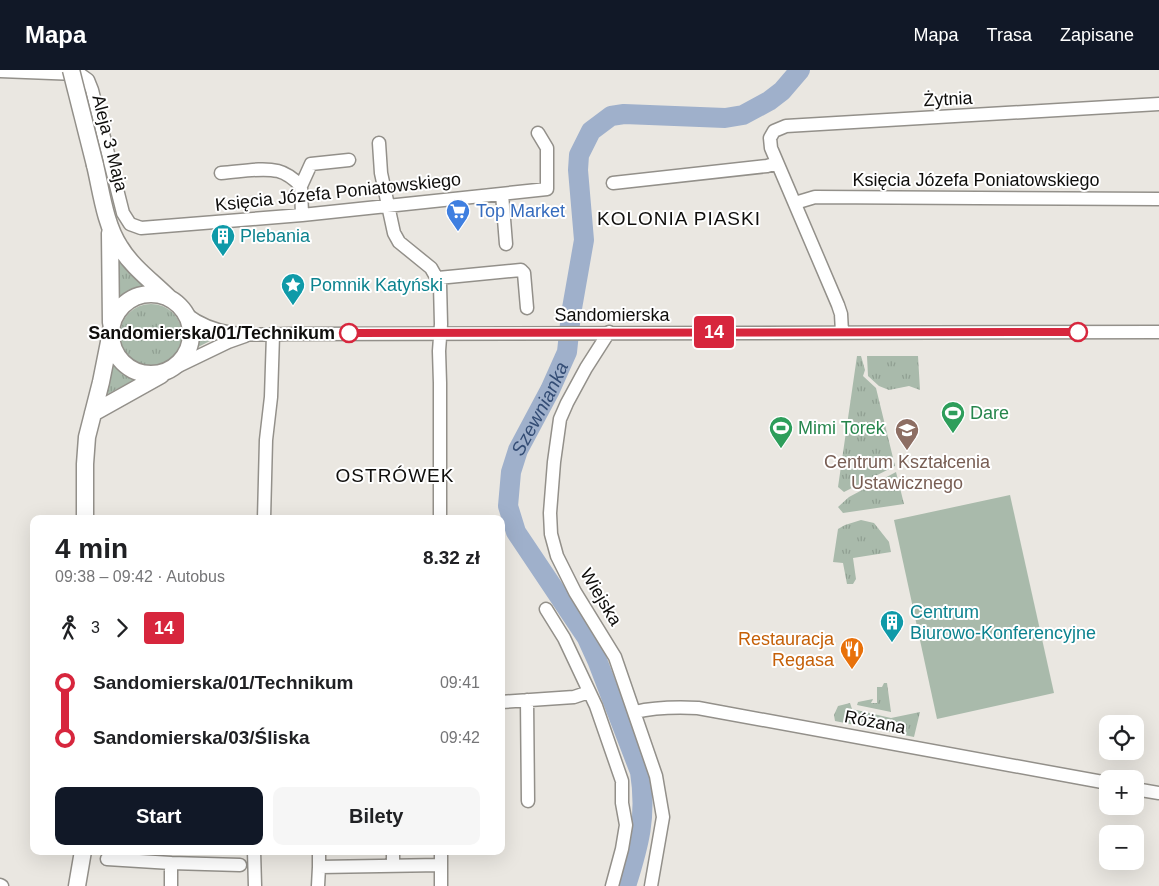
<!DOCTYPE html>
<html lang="pl">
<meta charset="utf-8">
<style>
:root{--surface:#fff;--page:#f6f6f6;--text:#202124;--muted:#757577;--accent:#111827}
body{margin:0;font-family:Arial,sans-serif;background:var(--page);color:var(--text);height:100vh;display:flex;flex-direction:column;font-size:19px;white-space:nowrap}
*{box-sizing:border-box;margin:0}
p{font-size:16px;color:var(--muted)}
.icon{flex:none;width:28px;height:28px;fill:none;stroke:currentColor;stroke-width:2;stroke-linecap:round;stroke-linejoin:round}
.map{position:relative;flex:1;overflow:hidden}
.details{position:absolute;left:30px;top:445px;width:475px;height:340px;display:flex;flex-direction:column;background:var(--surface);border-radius:10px;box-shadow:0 5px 20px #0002}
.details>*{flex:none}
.badge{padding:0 10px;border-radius:4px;font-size:18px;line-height:32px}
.tools{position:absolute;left:1099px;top:645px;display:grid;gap:10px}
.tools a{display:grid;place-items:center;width:45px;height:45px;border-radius:10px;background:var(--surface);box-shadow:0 5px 20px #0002;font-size:25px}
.map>.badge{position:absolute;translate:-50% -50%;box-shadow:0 0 0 2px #fff}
.legs{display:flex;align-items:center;gap:8px;height:55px;padding:0 25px;font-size:16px}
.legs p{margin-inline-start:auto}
.head{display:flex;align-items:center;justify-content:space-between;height:85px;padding:0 25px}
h1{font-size:28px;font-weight:600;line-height:38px}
.action{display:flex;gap:10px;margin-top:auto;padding:10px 25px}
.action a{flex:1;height:58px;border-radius:10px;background:var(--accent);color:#fff;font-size:20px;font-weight:600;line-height:58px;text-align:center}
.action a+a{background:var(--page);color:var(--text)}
ul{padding:0 25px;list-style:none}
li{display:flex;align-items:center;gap:18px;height:55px;font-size:19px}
li i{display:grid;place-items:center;width:8px;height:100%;margin:0 6px;background:currentColor}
li i::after{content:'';width:12px;height:12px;margin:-6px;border:4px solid;border-radius:50%;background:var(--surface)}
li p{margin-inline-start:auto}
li:first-child i{background:linear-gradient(#0000 50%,currentColor 0)}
li:last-child i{background:linear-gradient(currentColor 50%,#0000 0)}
header{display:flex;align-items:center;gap:30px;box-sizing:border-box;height:70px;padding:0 25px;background:var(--accent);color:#fff}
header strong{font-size:24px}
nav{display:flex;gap:28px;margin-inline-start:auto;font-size:18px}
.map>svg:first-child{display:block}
.grass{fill:url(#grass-tufts)}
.pitch{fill:#a9baab}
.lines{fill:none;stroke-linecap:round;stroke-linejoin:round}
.river{stroke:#9fb0cb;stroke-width:20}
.minor-casing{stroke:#93908a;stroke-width:15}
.major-casing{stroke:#93908a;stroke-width:19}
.minor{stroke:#fff;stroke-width:12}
.major{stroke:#fff;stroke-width:16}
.major-bridge-casing{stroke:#93908a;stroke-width:19;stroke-linecap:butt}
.major-bridge{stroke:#fff;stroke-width:16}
.line-1-casing{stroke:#fff;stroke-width:11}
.line-1{stroke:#d7263d;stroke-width:8}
.stop-1-dot{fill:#fff;stroke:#d7263d;stroke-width:2.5}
.labels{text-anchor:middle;stroke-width:4;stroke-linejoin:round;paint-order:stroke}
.street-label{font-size:18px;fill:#0f0e0c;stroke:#fff}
.shop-label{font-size:18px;fill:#366cbe;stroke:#fff;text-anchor:start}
.culture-label{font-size:18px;fill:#0d838f;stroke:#fff;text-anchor:start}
.stop-label{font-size:18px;font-weight:bold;fill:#0f0e0c;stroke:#fff;text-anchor:end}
.leisure-label{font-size:18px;fill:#27864d;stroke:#fff;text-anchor:start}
.education-label{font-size:18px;fill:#785e54;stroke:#fff}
.food-label{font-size:18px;fill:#c56008;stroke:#fff;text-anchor:end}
.neighbourhood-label{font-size:19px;letter-spacing:1px;fill:#0f0e0c;stroke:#fff}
.water-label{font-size:19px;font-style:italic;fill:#344d75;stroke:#fff}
</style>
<header>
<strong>Mapa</strong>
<nav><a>Mapa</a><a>Trasa</a><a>Zapisane</a></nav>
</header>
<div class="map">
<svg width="1159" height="816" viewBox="0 0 1159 816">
<defs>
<pattern id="grass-tufts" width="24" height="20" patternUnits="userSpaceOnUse" patternTransform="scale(1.25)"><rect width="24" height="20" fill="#a9baab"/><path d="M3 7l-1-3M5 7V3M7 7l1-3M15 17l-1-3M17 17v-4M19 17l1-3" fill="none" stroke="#909f92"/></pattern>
</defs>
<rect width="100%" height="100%" fill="#eae7e1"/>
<path class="grass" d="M 118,191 L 146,217 L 133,220 L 119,228 Z
M120 265a31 31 0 1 1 62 0a31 31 0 1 1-62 0Z
M 199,262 L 216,268 L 198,277 Z
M 857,286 L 861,286 L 865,300 L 863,306 L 876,318 L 895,396 L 844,422 L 838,417 Z
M 867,286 L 918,286 L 920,320 L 909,316 L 889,320 L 879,316 L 868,306 Z
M 113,294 L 124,305 L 134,310 L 106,325 Z
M 896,402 L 904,434 L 843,443 L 838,437 L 849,427 Z
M 861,450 L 874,453 L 889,472 L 891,482 L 853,488 L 856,509 L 853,514 L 847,514 L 843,493 L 833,492 L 838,459 L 845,455 Z
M 884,613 L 887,613 L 891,642 L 857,635 L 858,632 L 873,629 L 871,633 L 877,633 L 877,617 L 882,617 Z
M 850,633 L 852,639 L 891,648 L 920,642 L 914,667 L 835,651 L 834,645 L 838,636 Z"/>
<path class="pitch" d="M 1010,425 L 1054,623 L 937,649 L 894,450 Z"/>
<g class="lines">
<path class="river" id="s1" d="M 626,816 C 639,775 647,746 640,702 L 597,590 L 587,568 L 516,462 L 508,436 L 511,402 L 518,380 L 550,320 L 567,282 L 571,244 L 584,170 L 578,100 L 579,85 L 591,61 L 611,46 L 624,44 L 725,48 L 743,45 L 769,31 L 782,21 L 800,0"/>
<g class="minor-casing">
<path id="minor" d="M 0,1 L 77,4 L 81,5 L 88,10 L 92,20 L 123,143 L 130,154 L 141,158 L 302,145 L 547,119 L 547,78 L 538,63
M 379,73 L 381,103 L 394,163 L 399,172 L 431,198 L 440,214 L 441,254 L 439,281 L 440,313 L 440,449
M 221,103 C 239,102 261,97 278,101 C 286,103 295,110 301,116 L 302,145
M 613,113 L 767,96 L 777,93
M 301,116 L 311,94 L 349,90
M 502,124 L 506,174
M 795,133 L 815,127 L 1159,129
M 438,208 L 521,200 L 524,203 L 527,238
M 186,244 C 217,268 251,265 288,264 L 1159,262
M 609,262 L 586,298 L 567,333 L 560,349 L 554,392 L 550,443 L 551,464 L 557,486 L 575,522 L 615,587 L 656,706 L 663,747 L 651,816
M 842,262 L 841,244 L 838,235 L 771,78 L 770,68 L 774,61 L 786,56 L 1159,34
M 172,299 L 228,272 L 245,266
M 264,449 L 266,370 L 271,327 L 273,265
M 546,539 L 564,568 L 596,636 L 622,711 L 622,733 L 626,755 L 622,779 L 612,816
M 527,630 L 528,731
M 501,632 L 574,627 L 589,622
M 635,642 C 656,637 677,637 698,638 L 1108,713
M 1135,719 L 1159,723
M 254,781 L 255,816
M 319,781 L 319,797 L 441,795
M 441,781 L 441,816
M 107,789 L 171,793
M 393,796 L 393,781
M 0,815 L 2,816
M 171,816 L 171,793 L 240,795
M 318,816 L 319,797"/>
</g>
<g class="major-casing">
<path id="major" d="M 95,95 C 101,120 105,155 120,177 C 132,197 153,212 169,228
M 110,163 L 111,253
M111 264a40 40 0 1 1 80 0a40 40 0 1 1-80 0Z
M 93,343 L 161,305
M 85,449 L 85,394 L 87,367 L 101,312 L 110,267
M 77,816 L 83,781"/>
</g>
<use href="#minor" class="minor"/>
<use href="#major" class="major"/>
<g class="major-bridge-casing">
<path id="major-bridge" d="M 71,0 L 95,95"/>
</g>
<use href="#major-bridge" class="major-bridge"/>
</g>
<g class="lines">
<g class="line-1-casing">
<path id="line-1" d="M 349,263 L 1078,262"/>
</g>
<use href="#line-1" class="line-1"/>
</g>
<defs>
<g id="supermarket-pin" transform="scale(1.25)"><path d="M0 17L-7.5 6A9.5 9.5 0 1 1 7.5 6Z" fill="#3f7fe0" stroke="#fff"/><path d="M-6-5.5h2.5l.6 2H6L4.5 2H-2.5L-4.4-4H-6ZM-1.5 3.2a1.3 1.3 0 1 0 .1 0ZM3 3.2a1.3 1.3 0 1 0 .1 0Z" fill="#fff"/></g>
<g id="building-pin" transform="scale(1.25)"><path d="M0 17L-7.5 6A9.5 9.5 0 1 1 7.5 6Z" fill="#0f9aa8" stroke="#fff"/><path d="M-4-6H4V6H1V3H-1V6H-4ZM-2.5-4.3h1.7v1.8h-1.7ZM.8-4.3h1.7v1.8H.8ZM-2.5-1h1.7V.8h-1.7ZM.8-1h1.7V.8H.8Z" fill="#fff"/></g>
<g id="sight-pin" transform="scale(1.25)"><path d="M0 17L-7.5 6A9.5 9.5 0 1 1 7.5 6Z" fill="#0f9aa8" stroke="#fff"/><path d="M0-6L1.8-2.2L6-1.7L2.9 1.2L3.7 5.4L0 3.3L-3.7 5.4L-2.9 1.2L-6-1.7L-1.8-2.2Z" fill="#fff"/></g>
<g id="stadium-pin" transform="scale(1.25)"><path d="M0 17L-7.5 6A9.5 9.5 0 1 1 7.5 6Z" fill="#2e9e5b" stroke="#fff"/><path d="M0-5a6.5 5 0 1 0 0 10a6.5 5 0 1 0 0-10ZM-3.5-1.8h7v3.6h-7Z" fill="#fff"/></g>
<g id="school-pin" transform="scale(1.25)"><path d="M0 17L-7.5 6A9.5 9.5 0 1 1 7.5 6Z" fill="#8d6e63" stroke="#fff"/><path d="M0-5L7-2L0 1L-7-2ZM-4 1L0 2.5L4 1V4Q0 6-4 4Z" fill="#fff"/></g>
<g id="restaurant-pin" transform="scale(1.25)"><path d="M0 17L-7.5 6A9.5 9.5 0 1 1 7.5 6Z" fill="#e8710a" stroke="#fff"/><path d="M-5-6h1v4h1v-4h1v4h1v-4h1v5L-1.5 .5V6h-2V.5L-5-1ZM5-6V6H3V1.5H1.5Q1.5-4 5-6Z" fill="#fff"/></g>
</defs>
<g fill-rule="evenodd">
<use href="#supermarket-pin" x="458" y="141"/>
<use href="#building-pin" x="223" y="166"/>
<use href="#sight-pin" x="293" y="215"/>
<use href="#stadium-pin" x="953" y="343"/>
<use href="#stadium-pin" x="781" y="358"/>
<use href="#school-pin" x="907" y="360"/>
<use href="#building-pin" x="892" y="552"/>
<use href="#restaurant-pin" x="852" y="579"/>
</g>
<g class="stop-1-dot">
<circle cx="1078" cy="262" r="9"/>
<circle cx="349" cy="263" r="9"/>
</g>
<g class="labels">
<g class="street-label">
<text transform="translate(948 29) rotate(-3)" y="6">Żytnia</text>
<text transform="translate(110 73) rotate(76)" y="6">Aleja 3 Maja</text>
<text x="976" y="116">Księcia Józefa Poniatowskiego</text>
<text transform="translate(338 122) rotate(-6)" y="6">Księcia Józefa Poniatowskiego</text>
<text x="612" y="251">Sandomierska</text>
<text transform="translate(601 527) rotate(59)" y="6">Wiejska</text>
<text transform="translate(875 652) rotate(11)" y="6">Różana</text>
</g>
<g class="shop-label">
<text x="476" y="147">Top Market</text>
</g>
<g class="culture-label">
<text x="240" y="172">Plebania</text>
<text x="310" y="221">Pomnik Katyński</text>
<text x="910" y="548">Centrum<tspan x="910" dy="21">Biurowo-Konferencyjne</tspan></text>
</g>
<g class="stop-label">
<text x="335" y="269">Sandomierska/01/Technikum</text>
</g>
<g class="leisure-label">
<text x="970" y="349">Dare</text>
<text x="798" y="364">Mimi Torek</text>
</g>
<g class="education-label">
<text x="907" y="398">Centrum Kształcenia<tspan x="907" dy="21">Ustawicznego</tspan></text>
</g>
<g class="food-label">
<text x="834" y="575">Restauracja<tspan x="834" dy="21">Regasa</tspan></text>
</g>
<g class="neighbourhood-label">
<text x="679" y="155">KOLONIA PIASKI</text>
<text x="395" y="412">OSTRÓWEK</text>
</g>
<g class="water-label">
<text dy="7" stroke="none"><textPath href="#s1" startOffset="519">Szewnianka</textPath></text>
</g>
</g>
</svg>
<div class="tools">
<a><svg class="icon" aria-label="locate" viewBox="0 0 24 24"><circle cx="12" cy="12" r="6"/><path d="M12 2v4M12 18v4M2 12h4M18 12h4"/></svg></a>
<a>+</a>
<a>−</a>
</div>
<b class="badge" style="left:714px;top:262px;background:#d7263d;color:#fff">14</b>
<section class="details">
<div class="head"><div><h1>4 min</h1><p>09:38 – 09:42 · Autobus</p></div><b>8.32 zł</b></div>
<div class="legs"><svg class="icon" aria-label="walk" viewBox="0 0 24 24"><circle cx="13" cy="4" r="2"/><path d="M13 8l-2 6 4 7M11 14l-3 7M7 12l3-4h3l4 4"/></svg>3<svg class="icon" aria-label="forward" viewBox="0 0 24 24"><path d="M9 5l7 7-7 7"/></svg><b class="badge" style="background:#d7263d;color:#fff">14</b></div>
<ul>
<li><i style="color:#d7263d"></i><b>Sandomierska/01/Technikum</b><p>09:41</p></li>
<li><i style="color:#d7263d"></i><b>Sandomierska/03/Śliska</b><p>09:42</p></li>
</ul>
<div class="action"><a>Start</a><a>Bilety</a></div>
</section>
</div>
